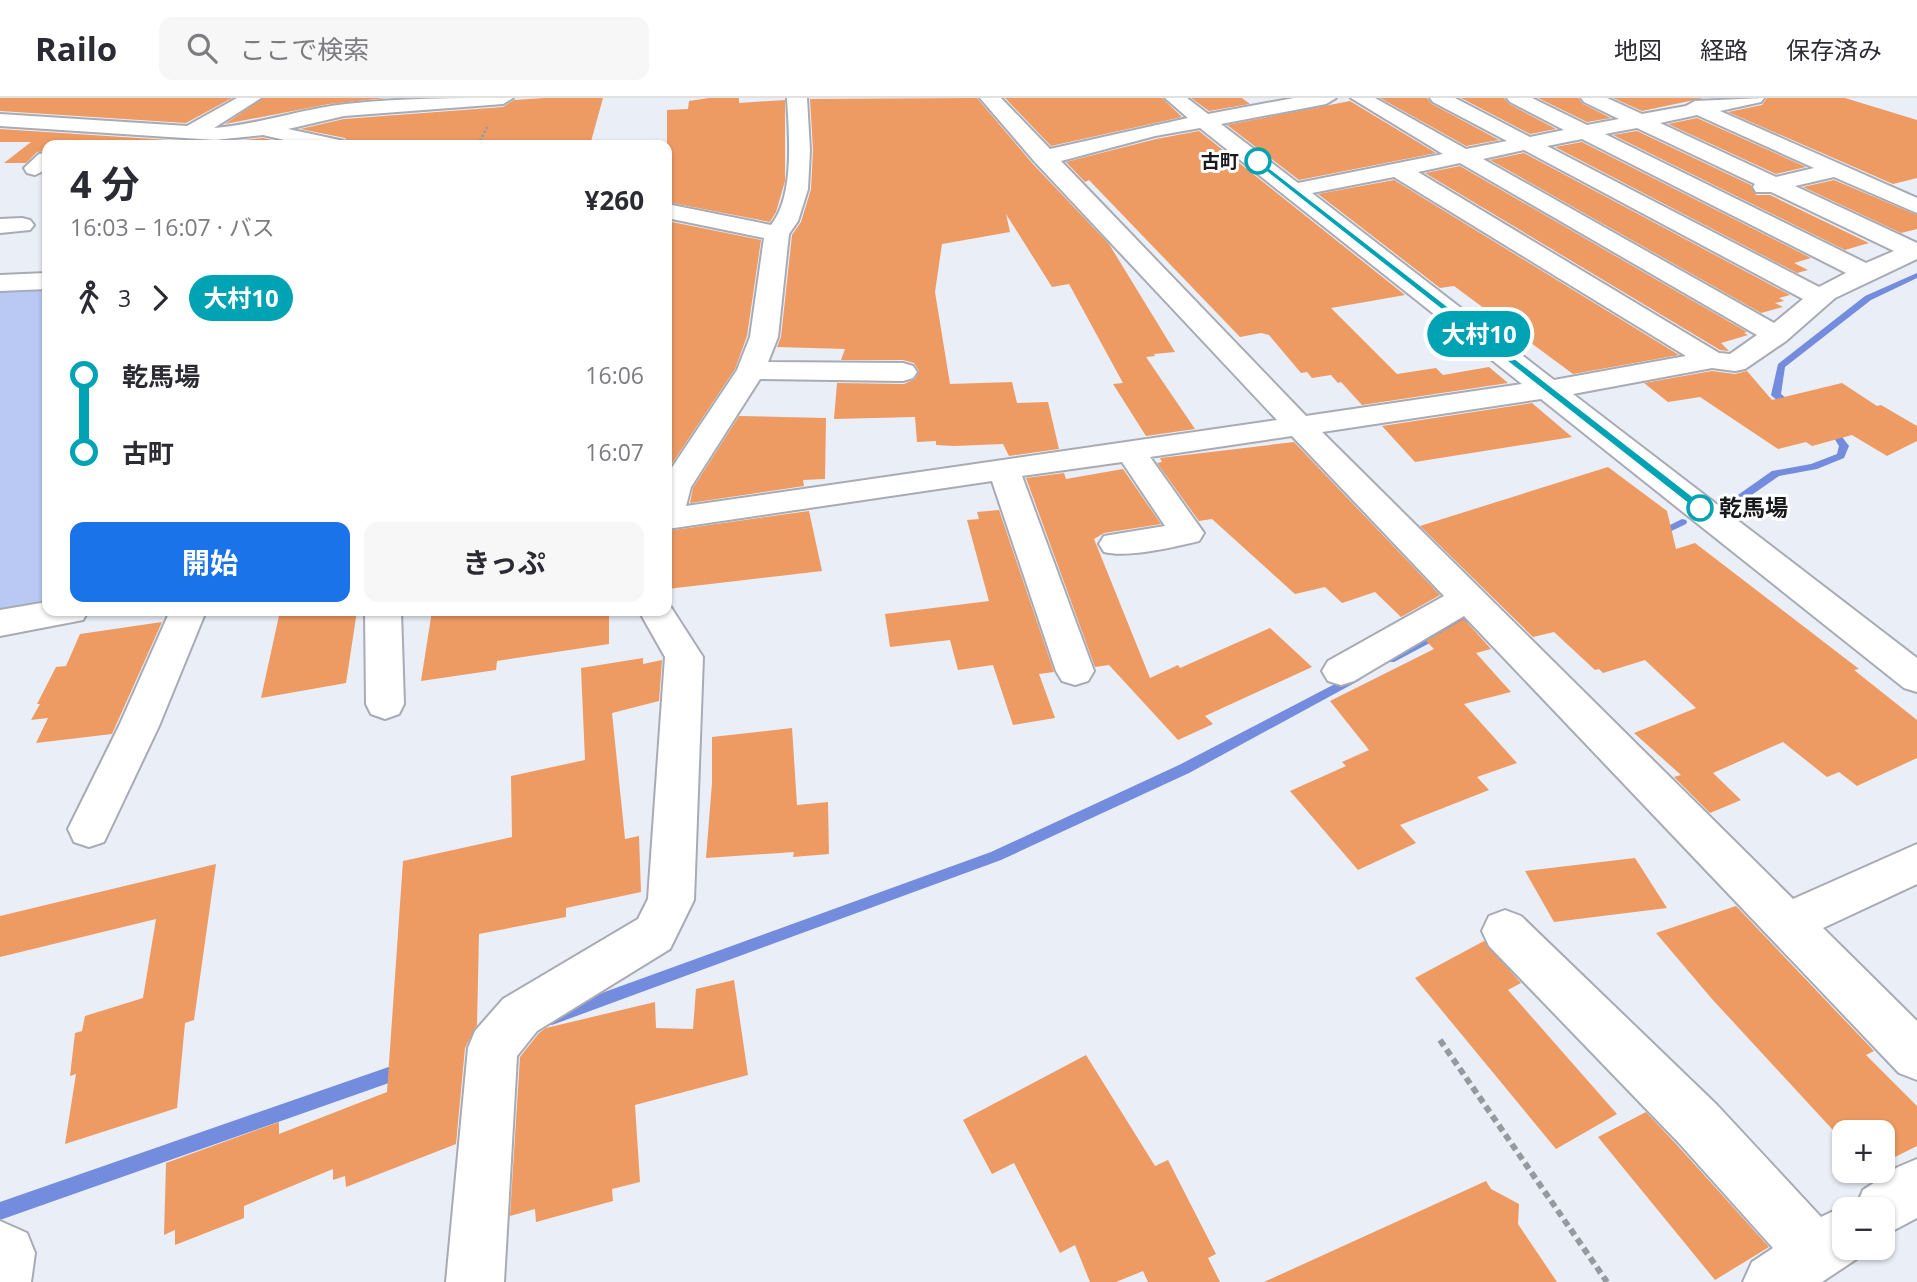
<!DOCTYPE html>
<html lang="ja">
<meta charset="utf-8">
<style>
:root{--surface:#fff;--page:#f7f7f7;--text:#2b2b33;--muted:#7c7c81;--line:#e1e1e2;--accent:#1a73e8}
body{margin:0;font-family:"Open Sans","Noto Sans JP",sans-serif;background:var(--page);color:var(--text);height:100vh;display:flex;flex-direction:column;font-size:26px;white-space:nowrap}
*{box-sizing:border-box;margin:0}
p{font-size:23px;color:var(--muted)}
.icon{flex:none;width:38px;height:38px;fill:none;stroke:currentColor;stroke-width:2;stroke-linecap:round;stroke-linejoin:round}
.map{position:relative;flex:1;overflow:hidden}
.sheet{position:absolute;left:42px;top:42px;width:630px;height:476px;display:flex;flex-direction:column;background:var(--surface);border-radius:14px;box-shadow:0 2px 5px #0004}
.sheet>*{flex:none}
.badge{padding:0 14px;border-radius:23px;font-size:24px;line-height:46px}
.controls{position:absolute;left:1832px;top:1022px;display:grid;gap:14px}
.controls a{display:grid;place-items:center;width:63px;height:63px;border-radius:14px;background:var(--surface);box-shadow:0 2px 5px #0004;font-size:35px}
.map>.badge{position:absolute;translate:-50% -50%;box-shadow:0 0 0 4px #fff}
.legs{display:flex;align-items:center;gap:10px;height:77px;padding:0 28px;font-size:23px}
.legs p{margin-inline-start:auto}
.head{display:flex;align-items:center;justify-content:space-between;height:119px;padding:0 28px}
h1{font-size:38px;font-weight:700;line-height:52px}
.cta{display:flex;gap:14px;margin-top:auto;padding:14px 28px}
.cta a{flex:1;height:80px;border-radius:14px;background:var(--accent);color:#fff;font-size:28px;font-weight:700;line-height:80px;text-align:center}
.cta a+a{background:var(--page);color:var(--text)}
ul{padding:0 28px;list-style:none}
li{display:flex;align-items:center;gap:24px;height:77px;font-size:26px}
li i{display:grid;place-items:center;width:10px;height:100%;margin:0 9px;background:currentColor}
li i::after{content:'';width:18px;height:18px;margin:-9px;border:5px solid;border-radius:50%;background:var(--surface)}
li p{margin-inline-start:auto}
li:first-child i{background:linear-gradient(#0000 50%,currentColor 0)}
li:last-child i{background:linear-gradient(currentColor 50%,#0000 0)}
header{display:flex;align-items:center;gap:42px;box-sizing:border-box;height:98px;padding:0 35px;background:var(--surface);border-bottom:2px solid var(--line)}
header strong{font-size:33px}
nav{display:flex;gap:38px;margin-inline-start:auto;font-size:24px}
.search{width:490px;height:63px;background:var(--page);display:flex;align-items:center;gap:18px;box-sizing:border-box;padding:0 24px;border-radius:14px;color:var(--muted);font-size:26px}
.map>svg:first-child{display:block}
.green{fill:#b9c9f4}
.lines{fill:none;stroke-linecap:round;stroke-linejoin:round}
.stream{fill:#738cdd;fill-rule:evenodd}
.building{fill:#ee9a63}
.minor-casing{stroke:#a8abb4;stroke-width:4}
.path-far1{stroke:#9799a0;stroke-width:2.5;stroke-dasharray:2.5 2;stroke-linecap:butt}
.path{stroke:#9799a0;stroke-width:6;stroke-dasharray:7 4.5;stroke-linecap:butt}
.minor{fill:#fff;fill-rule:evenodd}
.line-1{fill:#00a3b4;stroke:#fff;stroke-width:2}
.stop-1-dot{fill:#fff;stroke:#00a3b4;stroke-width:3.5}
.labels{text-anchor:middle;stroke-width:6;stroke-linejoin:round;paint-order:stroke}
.far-stop-label{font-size:19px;font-weight:bold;fill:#191a1d;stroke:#fff;text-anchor:end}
.stop-label{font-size:23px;font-weight:bold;fill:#191a1d;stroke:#fff;text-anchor:start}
</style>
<header>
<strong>Railo</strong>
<div class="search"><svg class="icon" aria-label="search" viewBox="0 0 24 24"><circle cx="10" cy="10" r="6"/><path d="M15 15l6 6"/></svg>ここで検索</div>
<nav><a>地図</a><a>経路</a><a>保存済み</a></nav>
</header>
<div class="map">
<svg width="1917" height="1184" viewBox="0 0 1917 1184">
<rect width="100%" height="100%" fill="#eaeef7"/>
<path class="green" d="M 47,184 L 47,507 L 0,513 L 0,187 Z"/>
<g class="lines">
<path class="stream" d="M 1917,175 L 1917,180 L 1871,202 L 1785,269 L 1781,296 L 1794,306 L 1794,310 L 1788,310 L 1773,299 L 1771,297 L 1778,266 L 1865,198 Z
M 1827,328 L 1840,336 L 1849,348 L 1844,360 L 1817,371 L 1779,378 L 1743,403 L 1735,403 L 1735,399 L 1772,373 L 1811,366 L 1837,356 L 1839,348 L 1834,340 L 1822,331 Z
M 1682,421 L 1686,422 L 1687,424 L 1686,426 L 1661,438 L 1657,439 L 1652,436 Z
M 1467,516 L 1473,520 L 1471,523 L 1394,564 L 1386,564 L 1384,561 L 1386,558 Z
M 1356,575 L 1360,576 L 1362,579 L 1360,582 L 1189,675 L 1001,762 L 552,927 L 546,925 L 544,920 L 546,915 L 552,913 L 991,754 L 1179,667 Z
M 403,964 L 409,966 L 411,972 L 409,978 L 403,980 L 0,1122 L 0,1104 Z"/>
</g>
<path class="building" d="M 0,0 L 232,0 L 186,25 L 0,13 Z
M 263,0 L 386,0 L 329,6 L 225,26 Z
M 545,0 L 603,0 L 590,47 L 404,47 L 406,45 L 350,47 L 345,40 L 300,31 L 344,21 L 503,9 L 514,2 Z
M 709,0 L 739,0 L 739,5 L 785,2 L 785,83 L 776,114 L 770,124 L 667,104 L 667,12 L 688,11 L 689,3 Z
M 977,0 L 1032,65 L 1109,146 L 1175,254 L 1154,256 L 1155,258 L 1146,259 L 1195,331 L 1146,338 L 1113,286 L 1123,285 L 1069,186 L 1052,189 L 1006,116 L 1010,134 L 942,146 L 935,194 L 950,286 L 1012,284 L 1017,305 L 1048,304 L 1059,351 L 1009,358 L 1003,346 L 954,348 L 936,347 L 936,343 L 917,344 L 915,319 L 834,321 L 837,285 L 904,286 L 915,281 L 919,273 L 914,265 L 903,262 L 841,262 L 845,251 L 777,249 L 781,239 L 792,137 L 801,124 L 811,91 L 813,52 L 810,1 Z
M 1005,0 L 1162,0 L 1182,19 L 1051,48 Z
M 1191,0 L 1242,0 L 1250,6 L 1209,13 Z
M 1380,0 L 1427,0 L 1432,6 L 1499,42 L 1466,48 Z
M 1461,0 L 1504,0 L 1509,6 L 1556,31 L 1530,36 Z
M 1538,0 L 1578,0 L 1583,6 L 1611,20 L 1587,24 Z
M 1613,0 L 1704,0 L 1642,13 Z
M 1767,0 L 1845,0 L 1917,22 L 1917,80 L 1893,86 L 1728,14 L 1762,7 Z
M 1350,3 L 1436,55 L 1299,82 L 1227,27 Z
M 1697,20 L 1806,69 L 1776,76 L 1668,26 Z
M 0,31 L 215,45 L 263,40 L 295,47 L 47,47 L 47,53 L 37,54 L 26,65 L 4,65 L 31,44 L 0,44 Z
M 1199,33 L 1405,197 L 1331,210 L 1397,276 L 1436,270 L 1443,277 L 1489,269 L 1508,285 L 1362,307 L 1341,284 L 1338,285 L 1331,277 L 1312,280 L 1307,274 L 1301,275 L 1269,237 L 1261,235 L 1240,239 L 1089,82 L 1085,84 L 1066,64 L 1156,41 Z
M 1637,33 L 1751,87 L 1756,97 L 1770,97 L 1869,145 L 1845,152 L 1613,37 Z
M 1582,44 L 1811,160 L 1794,165 L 1808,172 L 1797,175 L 1555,49 Z
M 1524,55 L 1790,197 L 1779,200 L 1784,203 L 1775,205 L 1783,209 L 1761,215 L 1490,62 Z
M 1460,68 L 1747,234 L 1744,235 L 1748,237 L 1721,245 L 1729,253 L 1720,252 L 1425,75 Z
M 1394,82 L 1679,257 L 1573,276 L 1454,188 L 1440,190 L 1318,96 Z
M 1834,82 L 1917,117 L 1917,131 L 1901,135 L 1803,89 Z
M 667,123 L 761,142 L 747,238 L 735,271 L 667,373 Z
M 1712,273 L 1735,276 L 1747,273 L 1772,302 L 1842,285 L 1877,308 L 1881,307 L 1917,328 L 1917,343 L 1887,358 L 1852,337 L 1812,348 L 1806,344 L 1778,351 L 1700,299 L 1668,304 L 1644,285 Z
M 1532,305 L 1572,339 L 1415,364 L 1382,328 Z
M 739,318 L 826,320 L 825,381 L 803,382 L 804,388 L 690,405 L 693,390 Z
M 1294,344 L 1440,497 L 1401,519 L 1375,494 L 1342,505 L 1325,489 L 1295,496 L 1212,421 L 1199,423 L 1157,365 L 1162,364 L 1160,360 Z
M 1608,369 L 1667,413 L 1676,451 L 1695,445 L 1859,571 L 1854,572 L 1917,622 L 1917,660 L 1857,688 L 1839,674 L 1827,679 L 1783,644 L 1713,675 L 1741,702 L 1710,715 L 1674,679 L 1681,677 L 1634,635 L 1696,610 L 1645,562 L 1603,575 L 1599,571 L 1595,572 L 1554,534 L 1533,539 L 1420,428 Z
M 1123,371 L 1161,426 L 1104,435 L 1094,441 L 1150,580 L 1178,567 L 1180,570 L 1270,530 L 1312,569 L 1205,618 L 1213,626 L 1178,642 L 1109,567 L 1095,569 L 1026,380 L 1064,375 L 1066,381 Z
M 999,412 L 1054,574 L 1039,576 L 1055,620 L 1013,627 L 993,567 L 958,572 L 950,542 L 890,549 L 885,516 L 989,503 L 967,422 L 979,421 L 977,414 Z
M 809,413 L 822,473 L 667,491 L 667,433 Z
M 280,513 L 357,513 L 346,585 L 261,600 Z
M 432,513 L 609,513 L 609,546 L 497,563 L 496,572 L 421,583 Z
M 1464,521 L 1491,551 L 1476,555 L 1511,594 L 1464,606 L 1517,665 L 1477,679 L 1489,692 L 1400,727 L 1416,745 L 1358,772 L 1290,693 L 1346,668 L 1342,664 L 1369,652 L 1330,603 L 1434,551 L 1426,543 Z
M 162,524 L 112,636 L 36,645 L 48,620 L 31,622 L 40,606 L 37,606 L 56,569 L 66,568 L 80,536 Z
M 643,560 L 643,566 L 662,562 L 659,603 L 612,615 L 625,741 L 639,738 L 641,794 L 566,810 L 566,819 L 479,836 L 477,927 L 465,950 L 456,1046 L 346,1089 L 345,1078 L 333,1082 L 333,1071 L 244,1108 L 244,1120 L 175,1147 L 175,1132 L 164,1137 L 166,1065 L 279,1024 L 279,1036 L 387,994 L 403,763 L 512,739 L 511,678 L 585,662 L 581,570 Z
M 792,630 L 797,707 L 828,704 L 829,756 L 793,759 L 794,754 L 706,760 L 712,685 L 712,639 Z
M 1635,760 L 1667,810 L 1554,824 L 1525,773 Z
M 216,766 L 194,922 L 185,925 L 177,1010 L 65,1046 L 76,976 L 70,978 L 75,935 L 82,933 L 85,918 L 143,900 L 156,821 L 0,859 L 0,818 Z
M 1736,808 L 1874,953 L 1866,957 L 1917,1008 L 1917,1048 L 1883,1065 L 1883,1034 L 1844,1034 L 1844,1044 L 1712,901 L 1656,835 Z
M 1484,843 L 1521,885 L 1508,892 L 1617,1016 L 1556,1051 L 1415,880 Z
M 734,882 L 748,977 L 635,1007 L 640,1084 L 612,1091 L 613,1103 L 536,1124 L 535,1111 L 510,1118 L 520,959 L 539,935 L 546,930 L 655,904 L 656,930 L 693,931 L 696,891 Z
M 1086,957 L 1155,1068 L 1168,1062 L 1216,1156 L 1208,1160 L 1220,1184 L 1148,1184 L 1143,1173 L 1116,1184 L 1090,1184 L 1075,1147 L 1060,1155 L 1014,1065 L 992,1076 L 963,1022 Z
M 1646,1014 L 1677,1047 L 1769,1149 L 1715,1182 L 1598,1039 Z
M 1486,1083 L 1491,1091 L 1519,1106 L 1518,1126 L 1557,1184 L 1264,1184 Z"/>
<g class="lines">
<g class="minor-casing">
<path id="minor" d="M 237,0 L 261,0 L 214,30 C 261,26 301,11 346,6 C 401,0 457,0 513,0 L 503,6 L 344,18 L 288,31 L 344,43 L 347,47 L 306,47 L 263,37 L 215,42 L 0,28 L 0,16 L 187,28 Z
M 787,0 L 807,0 L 810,52 L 808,91 L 798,123 L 789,136 L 778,239 L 768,264 L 903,265 L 913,268 L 917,274 L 913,280 L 903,283 L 760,281 L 691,389 L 686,408 L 1277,322 L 1034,63 L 980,0 L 1001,0 L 1050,51 L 1188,20 L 1165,0 L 1187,0 L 1208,16 L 1294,0 L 1336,0 L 1326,6 L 1221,26 L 1298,85 L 1443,56 L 1351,0 L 1375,0 L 1466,51 L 1507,43 L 1433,4 L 1430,0 L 1455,0 L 1530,39 L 1564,32 L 1510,4 L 1507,0 L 1532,0 L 1587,27 L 1619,21 L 1584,4 L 1581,0 L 1607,0 L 1642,16 L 1686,8 L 1695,3 L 1764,0 L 1761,4 L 1720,13 L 1917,100 L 1917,115 L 1834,79 L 1795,88 L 1917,145 L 1917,161 L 1835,200 L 1786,243 L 1745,271 L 1735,273 L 1712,270 L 1573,296 L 1917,560 L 1917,594 L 1904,590 L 1541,301 L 1322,334 L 1793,801 L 1917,746 L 1917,786 L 1823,830 L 1917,923 L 1917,982 L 1899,975 L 1464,518 L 1354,583 L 1341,587 L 1328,583 L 1322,573 L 1328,563 L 1444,498 L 1292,338 L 1150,359 L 1204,435 L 1199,443 C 1174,449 1128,460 1104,454 L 1099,446 L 1104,438 L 1165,428 L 1122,364 L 1022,378 L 1094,573 L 1088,583 L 1075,587 L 1062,583 L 1056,573 L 992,383 L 667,431 L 667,377 L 737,272 L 750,239 L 764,140 L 667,120 L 667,106 L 771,127 C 795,98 789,36 787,0 ZM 1697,17 L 1814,70 L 1776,79 L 1660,25 ZM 1200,30 L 1522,286 L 1306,318 L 1061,63 L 1155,38 ZM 1637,30 L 1755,86 L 1753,89 L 1756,94 L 1771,94 L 1894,153 L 1866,165 L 1605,36 ZM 1582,41 L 1846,175 L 1819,189 L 1547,48 ZM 1524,52 L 1803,201 L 1774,225 L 1483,61 ZM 1460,65 L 1757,237 L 1730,256 L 1719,255 L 1418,74 ZM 1394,79 L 1686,258 L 1554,282 L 1312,95 Z
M 47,55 L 47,71 L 35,77 L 27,75 L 24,70 L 39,56 Z
M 22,120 L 30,122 L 34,127 L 30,132 L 0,135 L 0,121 Z
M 47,175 L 47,191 L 0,193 L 0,177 Z
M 667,503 L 703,559 L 694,802 L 670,851 L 537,933 L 517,958 L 504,1184 L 446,1184 L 468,950 L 475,933 L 503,901 L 638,821 L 648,801 L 665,559 L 639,513 L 667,513 Z
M 47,504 L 47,513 L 88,513 L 83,522 L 0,538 L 0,512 Z
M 170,513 L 206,513 L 159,628 L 104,744 L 89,749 L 74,744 L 68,731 L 119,628 Z
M 365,513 L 401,513 L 404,606 L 399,616 L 385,621 L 371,616 L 366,606 Z
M 1505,812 L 1521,818 L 1717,1007 L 1821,1119 L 1844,1108 L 1852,1111 L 1844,1111 L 1844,1150 L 1866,1150 L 1864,1156 L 1822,1184 L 1743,1184 L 1752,1164 L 1773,1150 L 1679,1045 L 1489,848 L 1482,833 L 1489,818 Z
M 1917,1061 L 1917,1120 L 1883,1138 L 1883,1111 L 1855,1111 L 1863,1092 L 1898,1069 Z
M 0,1123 L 27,1135 L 35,1155 L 31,1184 L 0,1184 Z"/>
</g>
<path class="path-far1" d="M 478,47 L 487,29"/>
<path class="path" d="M 1440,942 L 1607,1184"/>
<use href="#minor" class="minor"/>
</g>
<path class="line-1" d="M 1258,61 L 1704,407 L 1704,412 L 1696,412 L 1255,65 Z"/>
<g class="stop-1-dot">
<circle cx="1258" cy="63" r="12"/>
<circle cx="1700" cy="410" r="12"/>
</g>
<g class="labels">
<g class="far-stop-label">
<text x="1239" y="70">古町</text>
</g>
<g class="stop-label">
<text x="1719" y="418">乾馬場</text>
</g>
</g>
</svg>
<div class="controls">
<a>+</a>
<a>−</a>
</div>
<b class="badge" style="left:1479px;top:236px;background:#00a3b4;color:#fff">大村10</b>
<section class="sheet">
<div class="head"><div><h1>4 分</h1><p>16:03 – 16:07 · バス</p></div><b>¥260</b></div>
<div class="legs"><svg class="icon" aria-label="walk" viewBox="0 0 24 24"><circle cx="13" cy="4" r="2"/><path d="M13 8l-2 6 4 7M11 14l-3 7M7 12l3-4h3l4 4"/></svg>3<svg class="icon" aria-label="forward" viewBox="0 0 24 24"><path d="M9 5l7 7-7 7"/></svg><b class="badge" style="background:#00a3b4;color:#fff">大村10</b></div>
<ul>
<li><i style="color:#00a3b4"></i><b>乾馬場</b><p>16:06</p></li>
<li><i style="color:#00a3b4"></i><b>古町</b><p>16:07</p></li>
</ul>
<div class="cta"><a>開始</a><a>きっぷ</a></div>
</section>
</div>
